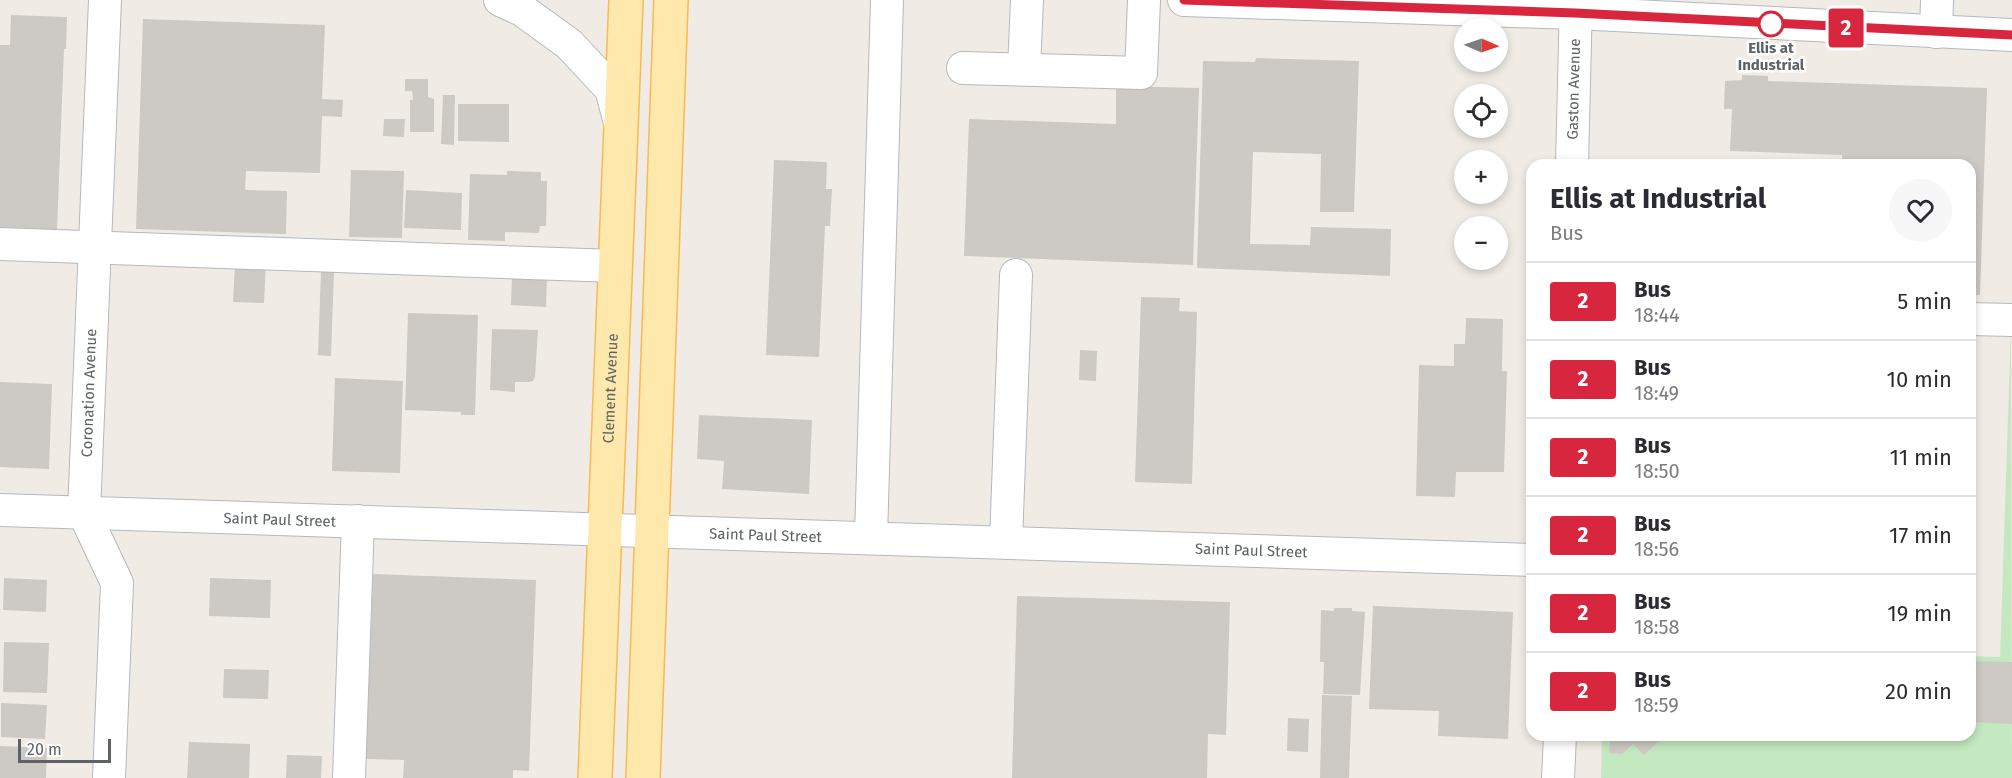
<!DOCTYPE html>
<meta charset="utf-8">
<style>
:root{--surface:#fff;--page:#f7f7f7;--text:#2b2b33;--muted:#7c7c81;--line:#e1e1e2}
body{margin:0;font-family:"Fira Sans",sans-serif;background:var(--page);color:var(--text);height:100vh;display:flex;flex-direction:column;font-size:22px;white-space:nowrap}
*{box-sizing:border-box;margin:0}
p{font-size:20px;color:var(--muted)}
.icon{flex:none;width:33px;height:33px;fill:none;stroke:currentColor;stroke-width:2;stroke-linecap:round;stroke-linejoin:round}
.map{position:relative;flex:1;overflow:hidden}
.details{position:absolute;left:1526px;top:159px;width:450px;height:582px;display:flex;flex-direction:column;background:var(--surface);border-radius:18px;box-shadow:0 3px 9px #0003}
.details>*{flex:none}
.badge{padding:0 12px;border-radius:4px;font-size:21px;line-height:39px}
.needle{width:39px;rotate:92deg}
.buttons{position:absolute;left:1454px;top:18px;display:grid;gap:12px}
.buttons a{display:grid;place-items:center;width:54px;height:54px;border-radius:50%;background:var(--surface);box-shadow:0 3px 9px #0003;font-size:30px}
.scale{position:absolute;left:18px;bottom:15px;width:93px;box-sizing:border-box;padding-left:6px;border:3px solid #5c6266;border-top:0;font-size:16px;line-height:21px;white-space:nowrap;color:#5c6266;-webkit-text-stroke:4px #fff;paint-order:stroke}
.map>.badge{position:absolute;translate:-50% -50%;box-shadow:0 0 0 3px #fff}
.round{display:grid;place-items:center;flex:none;width:63px;height:63px;border-radius:32px;background:var(--page)}
.head{display:flex;align-items:center;justify-content:space-between;height:102px;padding:0 24px}
h1{font-size:28px;font-weight:700;line-height:45px}
ul{padding:0;list-style:none}
li{display:flex;align-items:center;gap:18px;height:78px;padding:0 24px;border-top:2px solid var(--line)}
li div{flex:1}
li b{display:block;font-size:22px}
li em{font-style:normal}
li .badge{min-width:66px;font-weight:700;text-align:center}
.map>svg:first-child{display:block}
.green{fill:#c4e9c0}
.building{fill:#cdc9c4}
.lines{fill:none;stroke-linecap:round;stroke-linejoin:round}
.minor-casing{stroke:#b5b8bc;stroke-width:34}
.major-casing{stroke:#fbb953;stroke-width:36}
.minor{stroke:#fff;stroke-width:32}
.major{stroke:#ffe8ab;stroke-width:33}
.line-casing{stroke:#fff;stroke-width:14}
.line{stroke:#d7263d;stroke-width:9}
.stop-dot{fill:#fff;stroke:#d7263d;stroke-width:3}
.labels{text-anchor:middle;stroke-width:5;stroke-linejoin:round;paint-order:stroke}
.stop-label{font-size:15px;font-weight:bold;fill:#5c6266;stroke:#fff}
.street-label{font-size:15px;fill:#5c6266;stroke:#fff}
</style>
<div class="map">
<svg width="2012" height="778" viewBox="0 0 2012 778">
<rect width="100%" height="100%" fill="#f0ece5"/>
<path class="green" d="M 2011,326 L 2012,778 L 1601,778 L 1602,735 L 1970,735 L 1970,656 L 2000,657 Z"/>
<path class="building" d="M 11,15 L 67,17 L 66,49 L 64,49 L 57,230 L 0,228 L 0,45 L 10,45 Z
M 143,19 L 325,25 L 322,99 L 343,100 L 342,117 L 322,116 L 320,173 L 246,171 L 245,190 L 287,191 L 286,234 L 136,229 Z
M 1256,58 L 1359,61 L 1354,212 L 1320,212 L 1321,154 L 1253,152 L 1250,244 L 1310,245 L 1311,227 L 1391,229 L 1390,276 L 1197,268 L 1203,61 L 1255,62 Z
M 1742,75 L 1768,76 L 1768,81 L 1987,88 L 1980,295 L 1970,295 L 1970,165 L 1842,165 L 1842,155 L 1730,151 L 1732,109 L 1724,109 L 1725,81 L 1742,80 Z
M 405,79 L 428,79 L 428,97 L 434,99 L 434,132 L 410,132 L 410,100 L 413,100 L 412,91 L 405,91 Z
M 1116,86 L 1199,88 L 1193,265 L 964,256 L 969,119 L 1116,124 Z
M 443,95 L 455,95 L 454,145 L 441,144 Z
M 458,104 L 509,104 L 509,142 L 458,141 Z
M 384,119 L 405,119 L 404,137 L 383,136 Z
M 774,160 L 827,162 L 826,189 L 832,189 L 830,226 L 825,226 L 819,357 L 766,355 Z
M 351,170 L 404,171 L 402,238 L 349,237 Z
M 507,171 L 541,172 L 541,181 L 547,181 L 546,226 L 540,226 L 539,233 L 505,232 L 505,241 L 468,240 L 470,174 L 507,175 Z
M 406,190 L 462,193 L 461,230 L 404,228 Z
M 235,262 L 266,263 L 264,303 L 233,302 Z
M 321,271 L 334,272 L 331,356 L 318,355 Z
M 512,275 L 547,276 L 546,307 L 511,305 Z
M 1141,297 L 1180,298 L 1179,311 L 1197,312 L 1192,484 L 1135,482 Z
M 408,313 L 478,315 L 475,415 L 461,415 L 461,412 L 405,410 Z
M 1466,318 L 1503,319 L 1502,371 L 1507,371 L 1504,472 L 1456,472 L 1455,497 L 1416,496 L 1419,365 L 1454,366 L 1454,344 L 1465,344 Z
M 492,329 L 538,330 L 535,377 L 533,381 L 529,382 L 515,382 L 515,392 L 490,390 Z
M 1080,350 L 1097,351 L 1096,381 L 1079,380 Z
M 335,378 L 403,381 L 400,473 L 332,471 Z
M 0,382 L 52,384 L 49,469 L 0,467 Z
M 699,415 L 812,420 L 809,494 L 722,489 L 724,461 L 697,459 Z
M 373,574 L 536,580 L 529,771 L 513,770 L 513,778 L 403,778 L 404,760 L 366,759 Z
M 4,578 L 47,580 L 46,612 L 3,610 Z
M 210,578 L 271,580 L 270,618 L 209,616 Z
M 1017,596 L 1230,602 L 1226,735 L 1208,734 L 1207,778 L 1012,778 Z
M 1373,606 L 1513,612 L 1508,739 L 1438,736 L 1439,711 L 1369,709 Z
M 1334,608 L 1352,608 L 1352,611 L 1365,612 L 1360,695 L 1323,694 L 1324,662 L 1320,662 L 1321,610 L 1334,611 Z
M 4,642 L 49,643 L 47,693 L 3,692 Z
M 1970,661 L 2012,662 L 2012,724 L 1970,722 Z
M 224,669 L 269,670 L 268,699 L 223,698 Z
M 1322,695 L 1352,696 L 1349,778 L 1320,778 Z
M 1,703 L 47,705 L 45,739 L 1,737 Z
M 1288,718 L 1309,719 L 1308,752 L 1287,751 Z
M 1610,735 L 1666,735 L 1644,755 L 1633,744 L 1622,754 L 1609,753 Z
M 189,742 L 250,744 L 249,778 L 187,778 Z
M 0,746 L 47,748 L 46,778 L 0,778 Z
M 287,755 L 322,756 L 321,778 L 286,778 Z"/>
<g class="lines">
<g class="minor-casing">
<g id="minor">
<path d="M 105,0 L 84,513 L 117,583 L 109,778"/>
<path d="M 500,0 L 522,10 L 569,44 L 611,89 L 620,123"/>
<path d="M 1184,0 L 1575,13 L 2012,35"/>
<path d="M 1936,32 L 1937,0"/>
<path d="M 963,68 L 1141,73 L 1144,0"/>
<path d="M 1024,69 L 1027,0"/>
<path id="s1" d="M 1572,165 L 1576,0"/>
<path d="M 0,244 L 615,266"/>
<path d="M 1970,319 L 2012,320"/>
<path id="s2" d="M 0,510 C 510,529 1021,542 1532,560"/>
<path d="M 871,537 L 887,0"/>
<path d="M 1006,541 L 1016,275"/>
<path d="M 349,778 L 358,521"/>
<path d="M 1558,778 L 1560,735"/>
</g>
</g>
<g class="major-casing">
<g id="major">
<path id="s3" d="M 595,778 L 626,0"/>
<path d="M 643,778 L 671,0"/>
</g>
</g>
<use href="#minor" class="minor"/>
<use href="#major" class="major"/>
</g>
<g class="lines">
<g class="line-casing">
<path id="line" d="M 1184,0 L 1575,13 L 2012,35"/>
</g>
<use href="#line" class="line"/>
</g>
<circle class="stop-dot" cx="1771" cy="24" r="12"/>
<g class="labels">
<g class="stop-label">
<text x="1771" y="53">Ellis at<tspan x="1771" dy="17">Industrial</tspan></text>
</g>
<g class="street-label">
<text dy="5" stroke="none"><textPath href="#s1" startOffset="76">Gaston Avenue</textPath></text>
<text dy="5" stroke="none"><textPath href="#s3" startOffset="390">Clement Avenue</textPath></text>
<text transform="translate(89 393) rotate(-88)" y="5">Coronation Avenue</text>
<text dy="5" stroke="none"><textPath href="#s2" startOffset="280">Saint Paul Street</textPath></text>
<text dy="5" stroke="none"><textPath href="#s2" startOffset="766">Saint Paul Street</textPath></text>
<text dy="5" stroke="none"><textPath href="#s2" startOffset="1252">Saint Paul Street</textPath></text>
</g>
</g>
</svg>
<div class="buttons">
<a><svg class="needle" viewBox="-14 -14 28 28"><path d="M0-13l5 13h-10z" fill="#e53935"/><path d="M0 13l5-13h-10z" fill="#7c7c81"/></svg></a>
<a><svg class="icon" aria-label="locate" viewBox="0 0 24 24"><circle cx="12" cy="12" r="6"/><path d="M12 2v4M12 18v4M2 12h4M18 12h4"/></svg></a>
<a>+</a>
<a>−</a>
</div>
<div class="scale">20 m</div>
<b class="badge" style="left:1846px;top:28px;background:#d7263d;color:#fff">2</b>
<section class="details">
<div class="head"><div><h1>Ellis at Industrial</h1><p>Bus</p></div><a class="round"><svg class="icon" aria-label="heart" viewBox="0 0 24 24"><path d="M12 20l-8-8c-3-5 5-10 8-4 3-6 11-1 8 4z"/></svg></a></div>
<ul>
<li><span class="badge" style="background:#d7263d;color:#fff">2</span><div><b>Bus</b><p>18:44</p></div><em>5 min</em></li>
<li><span class="badge" style="background:#d7263d;color:#fff">2</span><div><b>Bus</b><p>18:49</p></div><em>10 min</em></li>
<li><span class="badge" style="background:#d7263d;color:#fff">2</span><div><b>Bus</b><p>18:50</p></div><em>11 min</em></li>
<li><span class="badge" style="background:#d7263d;color:#fff">2</span><div><b>Bus</b><p>18:56</p></div><em>17 min</em></li>
<li><span class="badge" style="background:#d7263d;color:#fff">2</span><div><b>Bus</b><p>18:58</p></div><em>19 min</em></li>
<li><span class="badge" style="background:#d7263d;color:#fff">2</span><div><b>Bus</b><p>18:59</p></div><em>20 min</em></li>
</ul>
</section>
</div>
